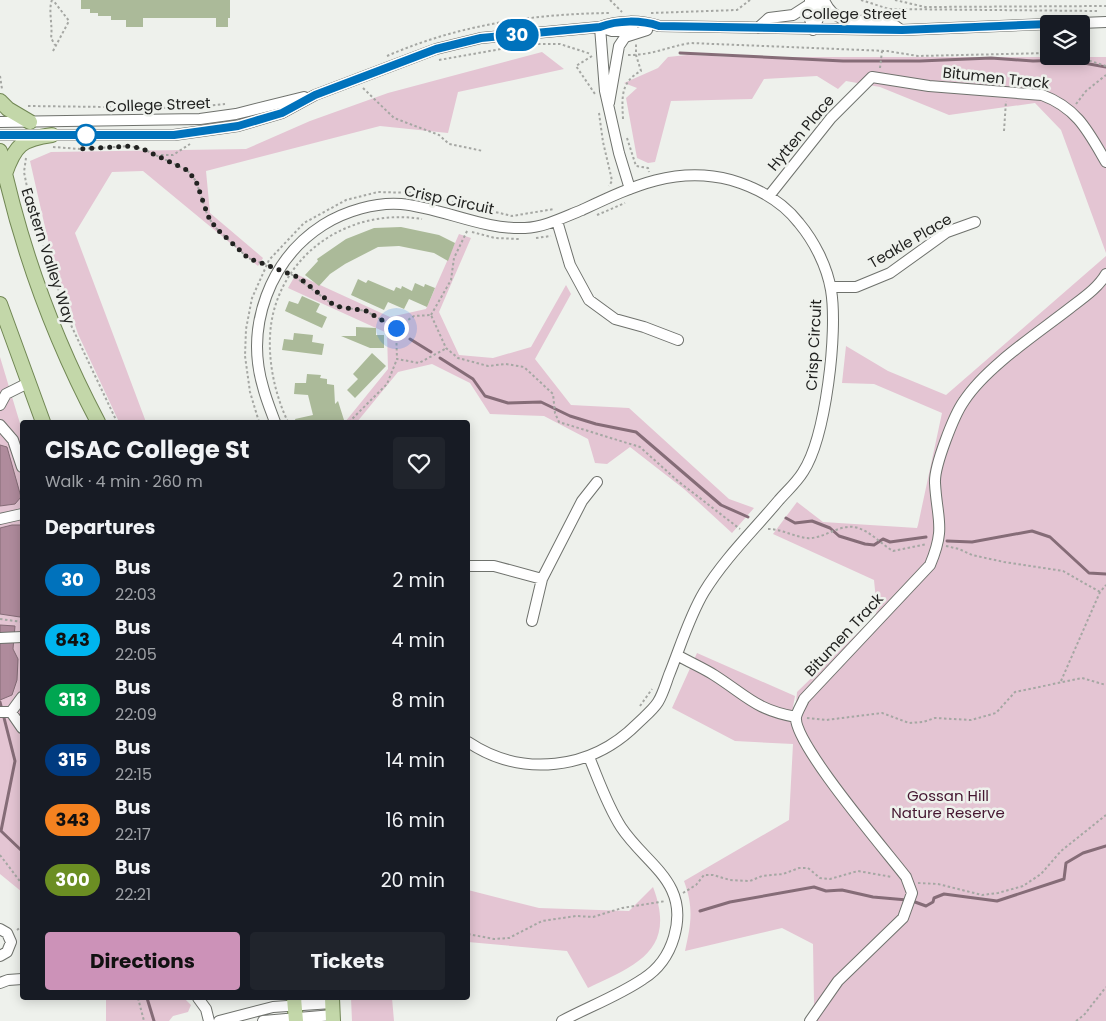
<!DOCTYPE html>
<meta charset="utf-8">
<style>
:root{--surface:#171b24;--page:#20242c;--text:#f1f3f6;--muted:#9ea1a6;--accent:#cc92b8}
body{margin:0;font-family:Poppins,sans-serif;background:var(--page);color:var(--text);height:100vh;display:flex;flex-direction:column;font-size:19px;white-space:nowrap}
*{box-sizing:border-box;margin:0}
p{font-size:16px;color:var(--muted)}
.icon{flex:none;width:28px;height:28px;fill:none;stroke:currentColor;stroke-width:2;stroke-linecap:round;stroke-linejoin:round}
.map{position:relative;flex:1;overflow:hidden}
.panel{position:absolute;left:20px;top:420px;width:450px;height:580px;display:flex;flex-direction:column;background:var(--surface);border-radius:5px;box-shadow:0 2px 12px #0003}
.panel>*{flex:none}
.badge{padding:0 10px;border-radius:16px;font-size:18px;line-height:32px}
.tools{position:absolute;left:1040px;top:15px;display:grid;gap:10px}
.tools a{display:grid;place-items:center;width:50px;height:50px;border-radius:5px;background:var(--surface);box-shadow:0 2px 12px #0003;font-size:25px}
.you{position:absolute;width:25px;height:25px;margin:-12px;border:4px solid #fff;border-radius:50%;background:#1a73e8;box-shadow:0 0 0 8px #1a73e833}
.map>.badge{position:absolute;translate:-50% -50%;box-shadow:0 0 0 2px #fff}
h2{padding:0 25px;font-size:19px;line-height:45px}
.round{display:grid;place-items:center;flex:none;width:52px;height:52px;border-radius:5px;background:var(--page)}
.headline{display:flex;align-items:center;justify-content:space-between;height:85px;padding:0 25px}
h1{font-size:24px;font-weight:700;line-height:38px}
.action{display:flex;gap:10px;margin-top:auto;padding:10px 25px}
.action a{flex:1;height:58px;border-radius:5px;background:var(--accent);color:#111;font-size:20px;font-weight:700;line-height:58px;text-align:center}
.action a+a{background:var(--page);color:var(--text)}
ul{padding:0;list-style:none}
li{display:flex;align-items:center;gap:15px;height:60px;padding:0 25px}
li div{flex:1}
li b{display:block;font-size:19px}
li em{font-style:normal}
li .badge{min-width:55px;font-weight:700;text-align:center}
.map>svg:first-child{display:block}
.green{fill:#e4c5d3}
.water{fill:#af8b9c;stroke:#856c77}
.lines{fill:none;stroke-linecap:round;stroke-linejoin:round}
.stream{stroke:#856c77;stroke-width:3}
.building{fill:#abba99}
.minor-casing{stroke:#6f726d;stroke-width:12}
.major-casing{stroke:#718754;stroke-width:16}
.path{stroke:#a5a7a3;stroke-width:2;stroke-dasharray:2.5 2.5;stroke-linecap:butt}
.minor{stroke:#fff;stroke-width:10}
.major{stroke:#c3d7a9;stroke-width:14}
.line-casing{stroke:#fff;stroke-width:11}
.line{stroke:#0072bc;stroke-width:8}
.walk{stroke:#222321;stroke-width:5;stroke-dasharray:0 9}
.stop-dot{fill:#fff;stroke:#0072bc;stroke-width:2.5}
.labels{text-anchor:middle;stroke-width:5;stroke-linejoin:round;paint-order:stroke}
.street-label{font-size:15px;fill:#222321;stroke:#eef1ec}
.park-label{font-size:15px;fill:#451731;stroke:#eef1ec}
</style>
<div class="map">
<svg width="1106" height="1021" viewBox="0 0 1106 1021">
<rect width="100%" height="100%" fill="#eef1ec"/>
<path class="green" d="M 542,52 L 564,69 L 458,92 L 448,133 L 380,126 L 206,171 L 210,213 L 263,258 L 258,266 L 143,171 L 112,172 L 75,233 L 146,422 L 119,422 L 78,334 L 50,249 L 30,161 L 51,152 L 246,149 L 310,121 L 388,93 Z
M 687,55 L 734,57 L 1106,57 L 1106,253 L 1061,130 L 1035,103 L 949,115 L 880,87 L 846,81 L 838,89 L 817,76 L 764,79 L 752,99 L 671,101 L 655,162 L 648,163 L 637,158 L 626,98 L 637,88 L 624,83 L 658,68 L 668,57 Z
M 459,234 L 471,238 L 439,312 L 459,355 L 493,358 L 531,347 L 566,285 L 571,294 L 535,359 L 571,405 L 629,408 L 729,499 L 754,508 L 732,533 L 684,489 L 630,447 L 607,464 L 595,463 L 588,439 L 544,416 L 490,414 L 470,383 L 432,364 L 398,372 L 357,422 L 345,422 L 388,369 L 387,333 L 288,288 L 296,274 L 390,317 L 426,309 Z
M 1106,256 L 1106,1021 L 805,1021 L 814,1004 L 813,944 L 782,928 L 685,951 C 691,924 694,908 684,881 L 789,820 L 793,744 L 735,741 L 672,708 L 697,653 L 795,696 L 791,718 L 794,727 L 797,692 L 875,616 L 877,610 L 874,580 L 773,534 L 797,502 L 823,522 L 917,528 L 918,525 L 942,413 L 874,384 L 842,383 L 846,346 L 888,371 L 946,395 Z
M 0,357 L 22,430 L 22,892 L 0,874 Z
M 653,887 C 677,950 637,965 588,988 L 567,951 L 468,942 L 468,890 L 539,908 L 629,911 Z
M 106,998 L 184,998 L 191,1005 L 188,1012 L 173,1016 L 169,1021 L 106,1021 Z
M 351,998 L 392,998 L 394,1021 L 352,1021 Z"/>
<path class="water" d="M 0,445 L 7,447 L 21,497 L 15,504 L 0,506 Z
M 12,525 L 22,525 L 22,613 L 20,617 L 0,614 L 0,528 Z
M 0,625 L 15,626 L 13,649 L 18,659 L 17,680 L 12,695 L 0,700 Z"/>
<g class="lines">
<path class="stream" d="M 680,53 L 843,61 L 920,61 L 991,58 L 1033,61 L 1067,60 L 1106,67
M 410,339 L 431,352
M 440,358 L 473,379 L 485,396 L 508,403 L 541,402 L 570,416 L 596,424 L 636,432 L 721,505 L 748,517
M 786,518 L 795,523 L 812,521 L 830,528 L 839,536 L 865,544 L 874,545 L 883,539 L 890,542 L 926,537
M 947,541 L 972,542 L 1032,531 L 1050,537 L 1089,573 L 1106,574
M 0,702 L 15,761 L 1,831 L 22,851
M 915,902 L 926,906 L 933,902 L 934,898 L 944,894 L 997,901 L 1064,879 L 1066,863 L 1083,853 L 1106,846
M 700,911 L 730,902 L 814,887 L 826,891 L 842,890 L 873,897 L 907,900
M 147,998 L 154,1021"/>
</g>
<path class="building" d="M 81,0 L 230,0 L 230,18 L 228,18 L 228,27 L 216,27 L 216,18 L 143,18 L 143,27 L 126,27 L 126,20 L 111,20 L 111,16 L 98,16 L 98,13 L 90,13 L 90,9 L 81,9 Z
M 401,227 L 439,235 L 455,243 L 448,261 L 434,253 L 399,246 L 378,247 L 345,264 L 330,274 L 319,286 L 305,275 L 318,261 L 317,259 L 346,239 L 374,228 Z
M 358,279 L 366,283 L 368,280 L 394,291 L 396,287 L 401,289 L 402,286 L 412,291 L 415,283 L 424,287 L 425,284 L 435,288 L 427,307 L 409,299 L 404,309 L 388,302 L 384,310 L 351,295 Z
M 302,296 L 320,304 L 316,312 L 327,317 L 322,328 L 285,311 L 289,301 L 298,304 Z
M 356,327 L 376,328 L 376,335 L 384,335 L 384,348 L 370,348 L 341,336 L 356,336 Z
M 294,333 L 313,335 L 312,342 L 324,344 L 322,355 L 282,350 L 284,339 L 293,340 Z
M 372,353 L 386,366 L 355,398 L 347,390 L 358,379 L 353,374 Z
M 307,374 L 321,375 L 320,378 L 327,379 L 327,384 L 334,385 L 335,404 L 338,401 L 344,420 L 333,422 L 296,422 L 295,419 L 313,415 L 308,395 L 294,394 L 295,383 L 306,383 Z"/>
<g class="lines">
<g class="minor-casing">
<path id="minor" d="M 810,0 L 810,19 L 813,30
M 824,0 C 836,29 863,18 887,22 C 892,23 897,27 901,30
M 1055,24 L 1106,22
M 600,27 L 605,91 L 619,153 L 630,189
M 600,27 L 612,31 L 634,31
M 758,28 L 769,18 L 793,15 L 810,4
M 813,30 L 818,19 L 817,0
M 609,103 L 619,46 L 625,37 L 647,30
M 0,122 L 200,119 L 236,114 L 304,97
M 0,135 L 174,135 L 238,126 L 282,113 L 315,95 L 436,49 L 481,38 L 600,27 C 618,20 641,20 659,26 L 902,30 L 1049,24
M 769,196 L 831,118 L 872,77 L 929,86 L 1042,95 C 1077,108 1088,131 1106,162
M 557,221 L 570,265 L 589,300 L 615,319 L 644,327 L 678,340
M 831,287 L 856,287 L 890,273 L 947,232 L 975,222
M 0,405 L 6,394 L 28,383
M 275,422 C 271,411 266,399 263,387 C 245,326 270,259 323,225 C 345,211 376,202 401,204 C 443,208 483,230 525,228 C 545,227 564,217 582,210 C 631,187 676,165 731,180 C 758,188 782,201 799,223 C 814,241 827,266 831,290 C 838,331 826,437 803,472 C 797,482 787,491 779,500 C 754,530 724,559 704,592 C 689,617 680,648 669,675 C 666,683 663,694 658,702 C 653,710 644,717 637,724 C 591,770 522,778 468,742
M 0,425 L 13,440 L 22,467
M 0,519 L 22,514
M 468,566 L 494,566 L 542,579
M 532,621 L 542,579 L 582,501 L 597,482
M 0,638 L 22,637
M 677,655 C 689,662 703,668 714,675 C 747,696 756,710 796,717
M 0,712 L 11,712 L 22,697
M 11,712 L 22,728
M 0,929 L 7,933 L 11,942 L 7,952 L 0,956
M 0,983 L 8,980 L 22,979
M 198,998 L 206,1009 L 209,1021
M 219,1021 L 273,1007 L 332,1003
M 263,1021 L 333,1015
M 562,1021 C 588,1007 618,996 643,979 C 659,969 669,954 674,937 C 690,882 646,865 621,827 C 607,805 599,781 589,757
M 810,1021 L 838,981 L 903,918 L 912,893 L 906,877 C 887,852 793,743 796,717 C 797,712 802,704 804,699 L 930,565 C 946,527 937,520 935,483 C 934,466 954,415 964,401 C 986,367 1038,333 1070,308 C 1083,298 1098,288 1106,274"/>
</g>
<g class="major-casing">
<path id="major" d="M 0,101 L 8,109 L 30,122
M 0,151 C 20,246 53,337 98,422
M 5,174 C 15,145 22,139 52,135
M 0,304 L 43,422
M 294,998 L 296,1021
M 332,998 L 333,1021"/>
</g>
<path class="path" d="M 52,0 C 48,10 53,25 51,38 L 55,45
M 610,0 L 622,12
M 861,0 L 889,9 L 1097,11
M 895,0 L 925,7 L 1106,6
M 651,13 L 737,10 L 750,0
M 533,44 L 560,44 L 591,54
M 53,51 L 69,21 L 53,0
M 628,55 C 653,55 667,47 690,43 L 887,51 L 918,56 L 1049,53
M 387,56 C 458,25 532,14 609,13
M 592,56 L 576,66 L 595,94
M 1075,56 L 1106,66
M 439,60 L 518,46
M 880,68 L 882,51
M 0,76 L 2,89
M 363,88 L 394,118 L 439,135 L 449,144 L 483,151
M 1076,104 L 1086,91 L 1106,75
M 28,106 L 188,108 L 225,104
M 599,113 L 603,142 L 611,176 L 612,181 L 609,186
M 623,119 C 622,98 620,82 641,71 L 636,55 L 636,43
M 1004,131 L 1006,101
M 627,138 L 636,166 L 648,168 L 649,172
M 53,147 L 80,149 L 130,146 L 143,149 L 187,170 L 196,181 L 208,217 L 216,228 L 248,258 L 271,266
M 161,155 L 173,155 L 190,144
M 26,158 L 24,172 L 30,202 L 49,263 L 70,323 L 117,422
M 597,215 L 625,203
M 472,232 L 495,238 L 519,239
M 536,238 L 551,236
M 291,274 L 335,306 L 366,311 L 396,328 L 414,316 L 431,315 L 446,348 L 458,358 L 488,366 L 506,364 L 524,367 L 553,394 L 555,413 L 559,422 L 640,447 L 679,482 L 740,529
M 431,315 L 451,280 L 454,258 L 468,229
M 396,328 L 397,359 L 419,363 L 445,349
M 259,422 L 250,392 L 245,356 L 246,329 L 252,298 L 269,260 L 304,223 L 346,200 L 378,192 L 416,193 L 512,216 L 554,209
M 288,422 C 273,391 265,349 273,314 C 289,247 355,208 422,219
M 349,422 L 387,384 L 397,359
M 768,529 C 781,529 793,536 806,538 C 824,540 840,522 858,528 C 871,532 881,544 893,551 L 927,544
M 946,546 L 959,549 L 972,555 L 1004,562 L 1063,571 L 1100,592
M 0,619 L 22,622
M 1061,681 L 1100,592 L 1106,585
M 640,706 L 652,689
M 807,718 L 826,720 L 882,713 L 909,723 L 923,722 L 935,718 L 971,720 L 996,713 L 1015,692 L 1082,678 L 1106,685
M 0,855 L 22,884
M 918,883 L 938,884 L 982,895 L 998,893 L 1023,886 L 1041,874 L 1061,851 L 1106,815
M 683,893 L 696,885 L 704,875 L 713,875 L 730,880 L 750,881 L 762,876 L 783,874 L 799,868 L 808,868 L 820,878 L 830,879 L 858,871 L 892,877
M 17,930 L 22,926
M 468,934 L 494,939 L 509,938 L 542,921 L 576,916 L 593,917 L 622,908 L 666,901
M 138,998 L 144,1021
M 1076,1021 L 1084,1015 L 1106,987"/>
<use href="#minor" class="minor"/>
<use href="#major" class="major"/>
</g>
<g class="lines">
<g class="line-casing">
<path id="line" d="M 0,135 L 174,135 L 238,126 L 282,113 L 315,95 L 436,49 L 481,38 L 600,27 C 618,20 641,20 659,26 L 902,30 L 1049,24"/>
</g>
<use href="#line" class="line"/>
<path class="walk" d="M 86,135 L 80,149 L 130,146 L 143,149 L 187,170 L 196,181 L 208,216 L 216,228 L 248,258 L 298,277 L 335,306 L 366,311 L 396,328"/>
</g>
<circle class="stop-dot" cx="86" cy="135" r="10"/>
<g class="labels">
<g class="street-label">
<text x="854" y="19">College Street</text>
<text transform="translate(996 78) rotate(6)" y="5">Bitumen Track</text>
<text transform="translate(158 105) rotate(-2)" y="5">College Street</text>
<text transform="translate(801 133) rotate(-50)" y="5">Hytten Place</text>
<text transform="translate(449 200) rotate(12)" y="5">Crisp Circuit</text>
<text transform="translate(910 241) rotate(-30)" y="5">Teakle Place</text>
<text transform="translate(48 256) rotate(72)" y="5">Eastern Valley Way</text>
<text transform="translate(814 345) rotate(-87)" y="5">Crisp Circuit</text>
<text transform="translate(844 635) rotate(-47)" y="5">Bitumen Track</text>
</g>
<g class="park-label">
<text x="948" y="801">Gossan Hill<tspan x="948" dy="17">Nature Reserve</tspan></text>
</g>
</g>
</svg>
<div class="tools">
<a><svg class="icon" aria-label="layers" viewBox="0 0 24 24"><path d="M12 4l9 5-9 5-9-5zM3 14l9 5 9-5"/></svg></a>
</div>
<div class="you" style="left:396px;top:328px"></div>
<b class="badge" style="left:517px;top:35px;background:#0072bc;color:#fff">30</b>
<section class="panel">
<div class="headline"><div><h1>CISAC College St</h1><p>Walk · 4 min · 260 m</p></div><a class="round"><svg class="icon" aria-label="heart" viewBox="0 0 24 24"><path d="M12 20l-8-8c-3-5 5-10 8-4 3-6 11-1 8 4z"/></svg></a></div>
<h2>Departures</h2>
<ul>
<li><span class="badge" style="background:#0072bc;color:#fff">30</span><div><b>Bus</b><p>22:03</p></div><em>2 min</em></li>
<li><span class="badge" style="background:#00b5ef;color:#111">843</span><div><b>Bus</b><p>22:05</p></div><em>4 min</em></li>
<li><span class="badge" style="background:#00a651;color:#fff">313</span><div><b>Bus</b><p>22:09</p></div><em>8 min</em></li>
<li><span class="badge" style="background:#003b80;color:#fff">315</span><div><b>Bus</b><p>22:15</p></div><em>14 min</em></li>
<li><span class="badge" style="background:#f58220;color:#111">343</span><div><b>Bus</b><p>22:17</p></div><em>16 min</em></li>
<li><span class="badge" style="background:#6b8e23;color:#fff">300</span><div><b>Bus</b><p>22:21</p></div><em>20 min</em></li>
</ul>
<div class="action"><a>Directions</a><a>Tickets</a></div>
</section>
</div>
